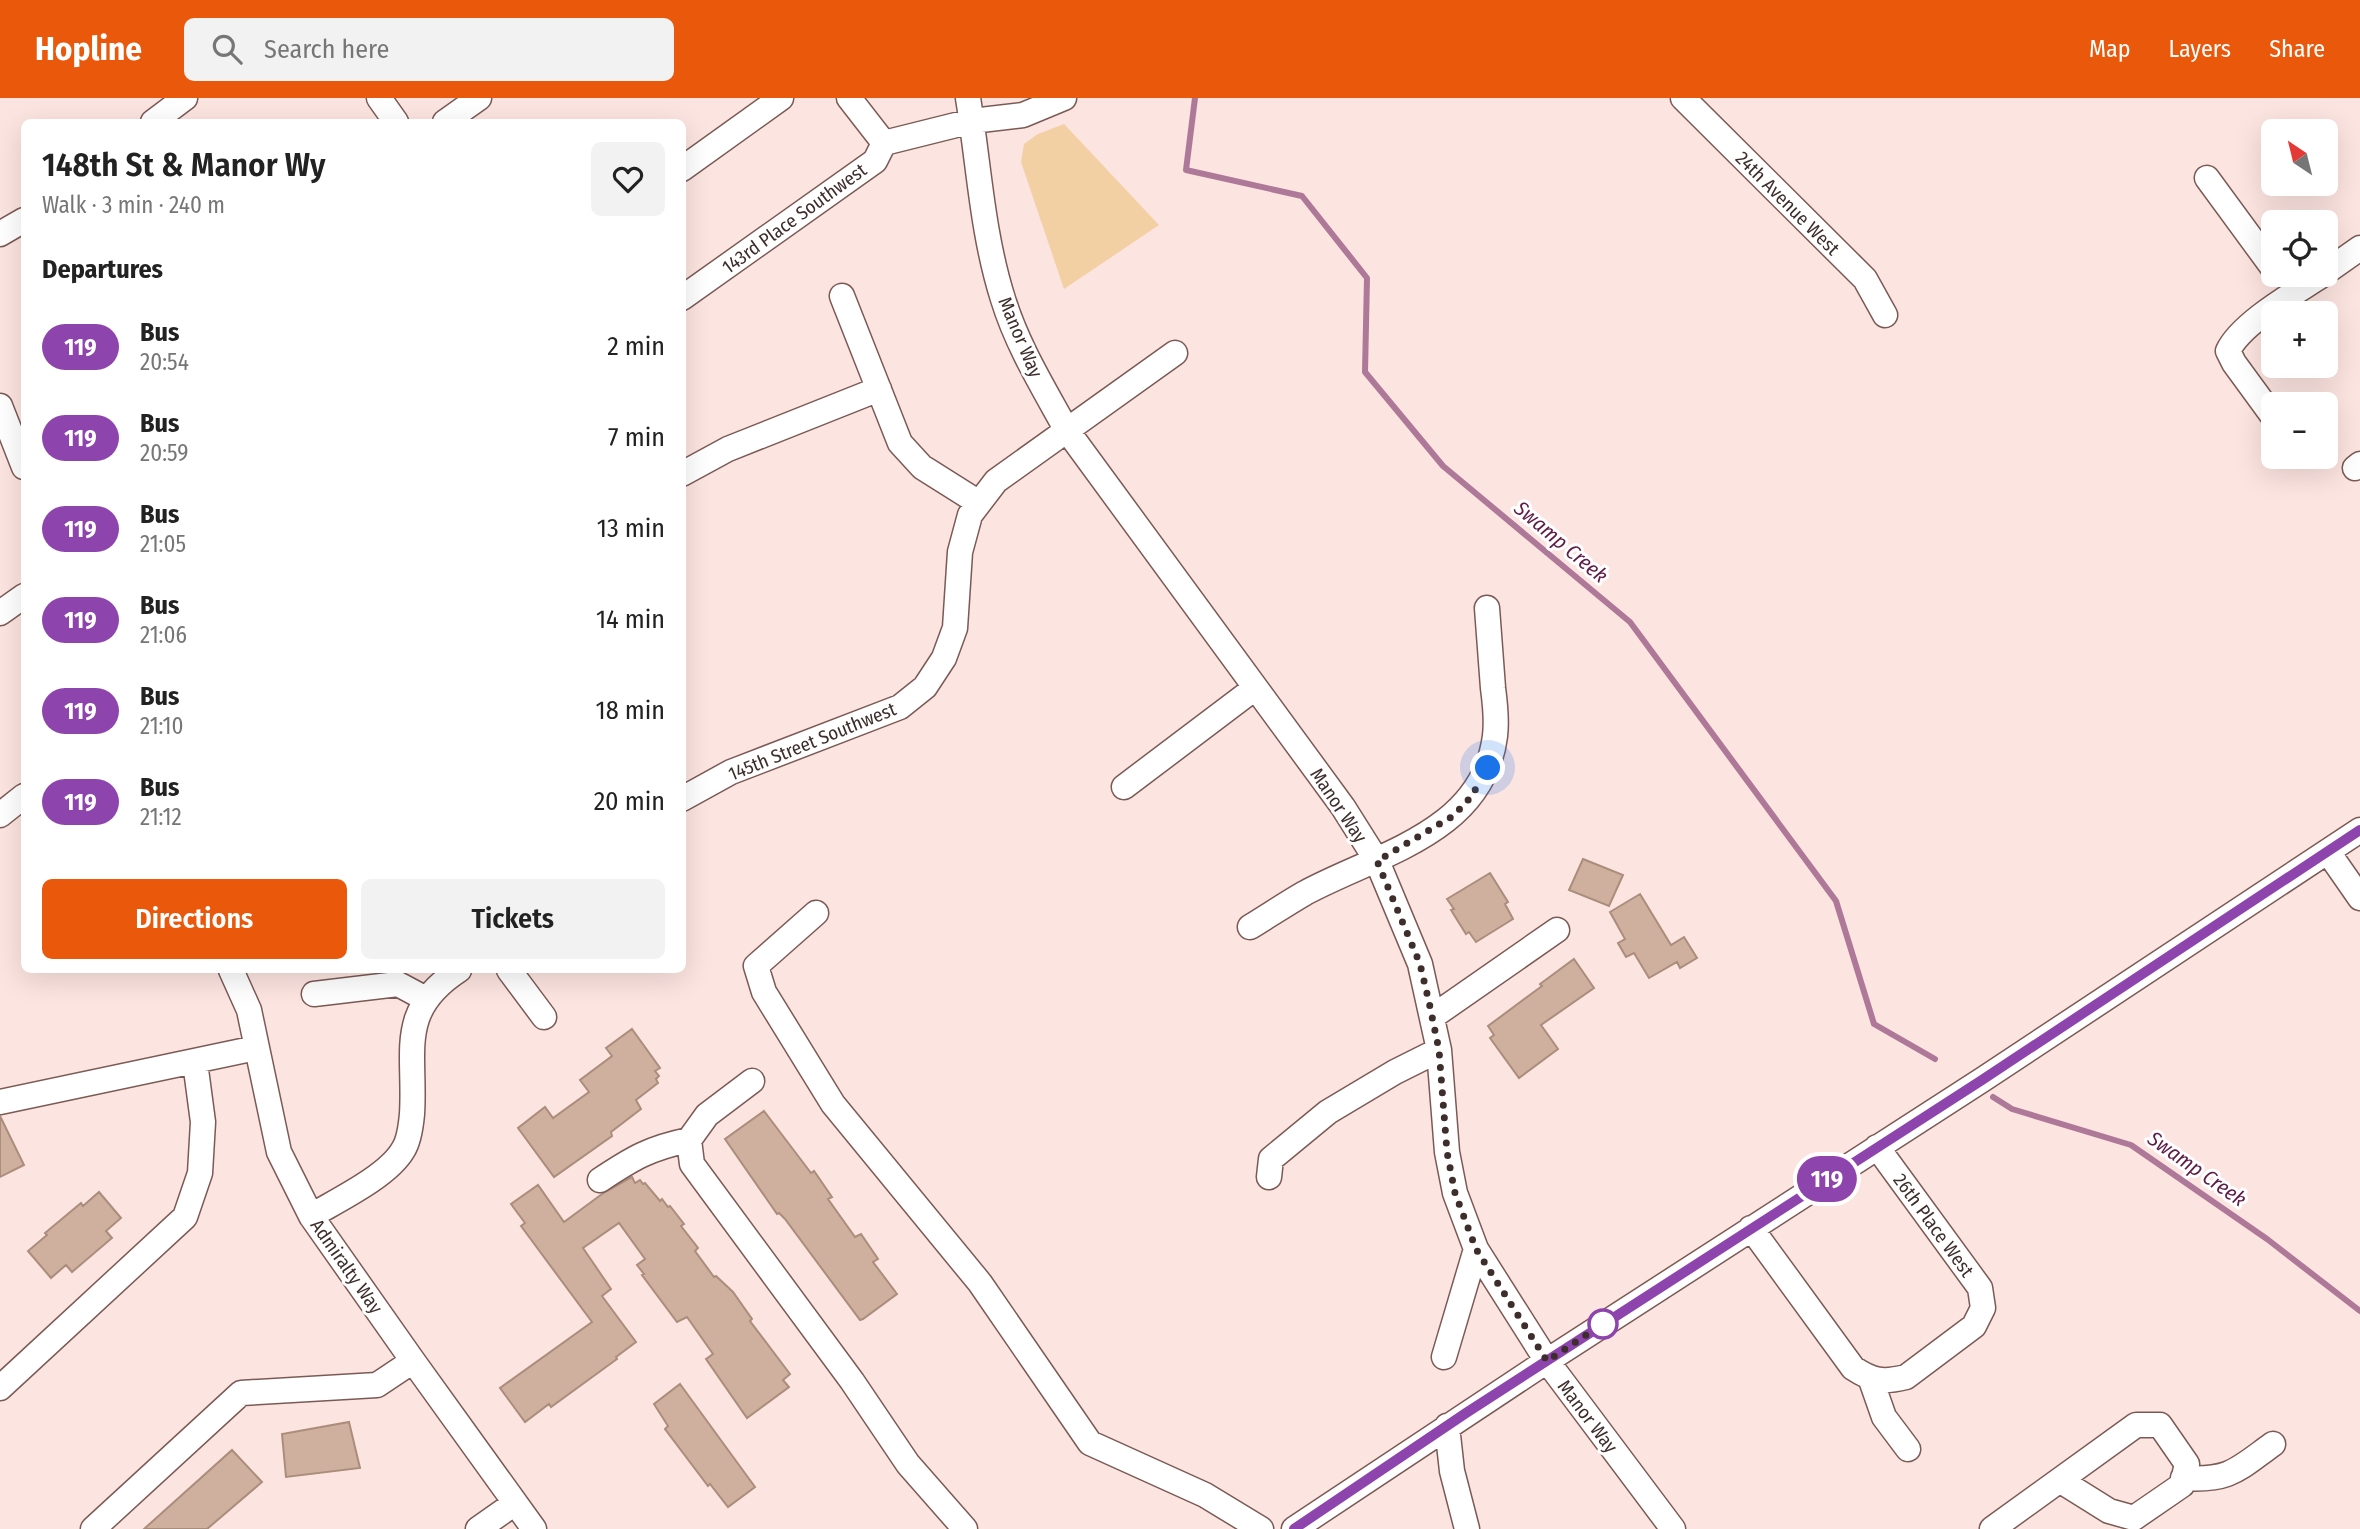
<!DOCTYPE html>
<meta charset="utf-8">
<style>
:root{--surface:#fff;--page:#f2f2f2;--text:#222;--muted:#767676;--accent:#ea580c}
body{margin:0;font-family:"Fira Sans Condensed",sans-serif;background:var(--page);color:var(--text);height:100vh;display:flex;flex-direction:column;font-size:26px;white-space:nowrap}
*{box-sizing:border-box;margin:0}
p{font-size:23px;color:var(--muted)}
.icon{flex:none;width:38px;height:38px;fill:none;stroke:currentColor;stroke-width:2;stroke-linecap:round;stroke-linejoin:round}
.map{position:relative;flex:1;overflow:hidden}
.details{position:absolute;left:21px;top:21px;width:665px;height:854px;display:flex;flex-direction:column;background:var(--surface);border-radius:10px;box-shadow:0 7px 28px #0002}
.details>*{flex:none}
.badge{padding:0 14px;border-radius:23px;font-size:24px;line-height:46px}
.needle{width:46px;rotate:325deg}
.buttons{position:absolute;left:2261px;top:21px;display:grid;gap:14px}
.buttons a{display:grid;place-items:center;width:77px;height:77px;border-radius:10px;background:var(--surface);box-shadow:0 7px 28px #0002;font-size:35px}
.you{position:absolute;width:35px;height:35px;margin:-18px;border:5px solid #fff;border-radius:50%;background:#1a73e8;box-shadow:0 0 0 10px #1a73e833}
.map>.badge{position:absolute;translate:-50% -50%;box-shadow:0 0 0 4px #fff}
h2{padding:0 21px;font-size:26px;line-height:63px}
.round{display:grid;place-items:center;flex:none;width:74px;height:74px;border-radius:10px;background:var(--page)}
.headline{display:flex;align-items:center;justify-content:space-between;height:119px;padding:0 21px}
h1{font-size:33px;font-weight:600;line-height:52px}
.action{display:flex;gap:14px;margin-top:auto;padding:14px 21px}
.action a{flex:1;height:80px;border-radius:10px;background:var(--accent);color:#fff;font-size:28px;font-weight:600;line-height:80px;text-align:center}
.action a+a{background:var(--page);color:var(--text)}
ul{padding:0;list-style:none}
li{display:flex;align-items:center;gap:21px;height:91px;padding:0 21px}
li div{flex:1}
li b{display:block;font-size:26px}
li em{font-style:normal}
li .badge{min-width:77px;font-weight:700;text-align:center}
header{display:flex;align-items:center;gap:42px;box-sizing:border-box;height:98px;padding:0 35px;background:var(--accent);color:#fff}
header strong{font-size:33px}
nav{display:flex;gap:38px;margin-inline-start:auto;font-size:24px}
.search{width:490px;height:63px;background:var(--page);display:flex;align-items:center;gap:18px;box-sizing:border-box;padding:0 24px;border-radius:10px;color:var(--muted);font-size:26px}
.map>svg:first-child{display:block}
.green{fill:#f3d0a4}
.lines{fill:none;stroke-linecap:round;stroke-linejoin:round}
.stream{stroke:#ae7998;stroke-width:6}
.building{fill:#cfaf9d;stroke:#ab8d7c;stroke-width:2}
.minor-casing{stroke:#7b5a55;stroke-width:27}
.minor{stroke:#fff;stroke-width:24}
.line-casing{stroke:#fff;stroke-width:16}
.line{stroke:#8e44ad;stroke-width:10}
.walk{stroke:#3d2e2c;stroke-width:7;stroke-dasharray:0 12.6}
.stop-dot{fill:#fff;stroke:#8e44ad;stroke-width:3.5}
.labels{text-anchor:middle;stroke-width:6;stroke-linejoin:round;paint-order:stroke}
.street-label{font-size:19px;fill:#3d2e2c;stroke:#fff}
.water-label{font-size:21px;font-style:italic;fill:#5e1c47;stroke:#fff}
</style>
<header>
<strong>Hopline</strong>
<div class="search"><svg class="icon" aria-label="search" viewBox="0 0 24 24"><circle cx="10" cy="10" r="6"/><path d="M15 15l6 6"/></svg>Search here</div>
<nav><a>Map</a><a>Layers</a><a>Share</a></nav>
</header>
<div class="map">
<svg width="2360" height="1431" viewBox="0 0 2360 1431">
<rect width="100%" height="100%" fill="#fce4e0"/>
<path class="green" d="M 1064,26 L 1159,127 L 1064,191 L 1021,64 L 1024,46 L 1038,36 Z"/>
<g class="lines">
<path class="stream" d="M 1195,0 L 1186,72 L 1302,98 L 1367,180 L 1365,274 L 1443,368 L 1630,524 L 1836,803 L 1874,926 L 1935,961
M 1993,999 L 2012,1011 L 2131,1047 L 2267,1141 L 2360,1213"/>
</g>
<path class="building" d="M 1583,761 L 1623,777 L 1609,808 L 1569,792 Z
M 1490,775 L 1508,804 L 1505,806 L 1513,821 L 1476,844 L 1469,834 L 1466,836 L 1451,812 L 1454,811 L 1447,801 Z
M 1640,796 L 1671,847 L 1684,839 L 1697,860 L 1680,870 L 1677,864 L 1649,880 L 1634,855 L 1626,859 L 1618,845 L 1625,841 L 1610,814 Z
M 1574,861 L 1594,890 L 1541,927 L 1558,951 L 1519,980 L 1490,940 L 1494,937 L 1488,928 L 1542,888 L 1540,886 Z
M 632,931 L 660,970 L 655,973 L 659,978 L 656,981 L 658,985 L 636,1002 L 641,1011 L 611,1034 L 612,1038 L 554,1079 L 518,1030 L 545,1009 L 553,1020 L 589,994 L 580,982 L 612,958 L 606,950 Z
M 764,1013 L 811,1075 L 814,1073 L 832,1099 L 828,1101 L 855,1139 L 861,1136 L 878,1161 L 873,1164 L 897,1196 L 863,1221 L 860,1222 L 785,1121 L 779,1115 L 777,1116 L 725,1041 Z
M 0,1018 L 24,1067 L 0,1079 Z
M 632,1079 L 635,1085 L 640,1082 L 643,1086 L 645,1085 L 660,1103 L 662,1101 L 668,1109 L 670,1108 L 684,1126 L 681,1128 L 698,1150 L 695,1153 L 714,1179 L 716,1178 L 733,1194 L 752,1221 L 750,1223 L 790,1276 L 783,1282 L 789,1289 L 747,1320 L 706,1261 L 713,1256 L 687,1219 L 677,1224 L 642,1177 L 644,1176 L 637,1167 L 645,1161 L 619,1125 L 583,1150 L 611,1191 L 602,1198 L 636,1244 L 616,1259 L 617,1261 L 551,1309 L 549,1306 L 525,1324 L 500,1290 L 592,1224 L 521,1128 L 525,1125 L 511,1106 L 538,1087 L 564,1124 L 602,1096 Z
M 99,1094 L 121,1120 L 106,1133 L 112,1140 L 72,1174 L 66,1167 L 51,1180 L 28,1153 L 47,1137 L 45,1135 L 81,1105 L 83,1108 Z
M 680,1286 L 755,1389 L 728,1409 L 710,1386 L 708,1388 L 665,1331 L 668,1328 L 654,1306 Z
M 349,1324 L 360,1370 L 286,1379 L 282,1336 Z
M 232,1352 L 262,1384 L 207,1431 L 144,1431 Z"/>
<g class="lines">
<g class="minor-casing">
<path id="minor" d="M 379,0 L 396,24
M 849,0 L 884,45
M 968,0 C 979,67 982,135 1003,201 C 1017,247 1043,289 1066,331 L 1343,709 L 1377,763 L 1420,866 L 1439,952 L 1447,1054 L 1455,1095 L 1476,1151 L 1547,1263 L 1673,1431
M 1683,0 L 1865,181 L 1885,217
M 153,24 L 185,0
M 445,24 L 479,0
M 682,71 L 781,0
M 2207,80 L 2273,170
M 0,136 L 24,122
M 2326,174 L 2360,150
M 842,198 L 900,345 L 922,369 L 979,405
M 682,200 L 875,63 L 884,45 L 972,23 L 1023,17 L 1064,0
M 0,308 L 24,369
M 2272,317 L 2234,265 L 2228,253 C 2241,225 2295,195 2322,177
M 2355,370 L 2360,366
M 682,376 L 728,351 L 879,291
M 0,515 L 24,498
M 1124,689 L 1255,590
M 682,701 L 731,674 L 900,609 L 925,589 L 944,560 L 955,530 L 960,454 L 970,417 L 996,383 L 1175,255
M 0,717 L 24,698
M 2328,754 L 2360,800
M 816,815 L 756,868 L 764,894 L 833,1006 L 980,1185 L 1090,1345 L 1205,1397 L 1261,1431
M 1250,829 C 1268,818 1286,806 1305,795 C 1377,756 1483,735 1495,638 C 1497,622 1495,605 1493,590 C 1491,563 1489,537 1487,510
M 231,872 L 249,912 L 279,1054 L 311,1118 L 413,1263 L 534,1431
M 509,872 L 544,919
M 314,896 L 398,886 L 426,901
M 1432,919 L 1557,832
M 752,983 L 707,1017 L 689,1042 L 692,1066 L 852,1283 L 908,1366 L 965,1431
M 0,1004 L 256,950
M 1269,1079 L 1271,1061 L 1328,1014 L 1395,974 L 1439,952
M 600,1082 C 633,1060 650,1050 689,1042
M 311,1118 C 338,1102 388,1078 403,1052 C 409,1043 411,1027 412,1016 C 416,954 396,913 459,872
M 1751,1130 L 1853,1270 C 1873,1283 1882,1285 1906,1279 L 1974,1228 L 1983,1210 L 1980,1190 L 1877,1049
M 1444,1259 L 1476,1151
M 1871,1282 L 1884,1319 L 1908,1351
M 0,1290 L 185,1119 L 200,1075 L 203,1024 L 195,964
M 1447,1328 L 1452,1373 L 1467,1431
M 2183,1380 C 2230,1383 2237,1372 2273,1346
M 93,1431 L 241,1295 L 377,1287 L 413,1263
M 478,1431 L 515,1405
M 1294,1431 L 1547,1263 L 1982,982 L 2360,732
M 1992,1431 L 2136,1327 L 2160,1327 L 2187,1366 L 2182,1387 L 2134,1420 L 2109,1413 L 2061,1383"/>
</g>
<use href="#minor" class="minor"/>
</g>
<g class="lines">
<g class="line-casing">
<path id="line" d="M 1294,1431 L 1466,1315 L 1982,982 L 2360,732"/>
</g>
<use href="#line" class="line"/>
<path class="walk" d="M 1488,670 L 1471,699 L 1453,718 L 1377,763 L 1420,866 L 1429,904 L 1439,952 L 1447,1054 L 1455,1095 L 1476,1151 L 1547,1263 L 1603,1226"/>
</g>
<circle class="stop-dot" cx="1603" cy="1226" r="14"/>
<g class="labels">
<g class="street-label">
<text transform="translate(1788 105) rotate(45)" y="7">24th Avenue West</text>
<text transform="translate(794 120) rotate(-36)" y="7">143rd Place Southwest</text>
<text transform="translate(1021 239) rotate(67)" y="7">Manor Way</text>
<text transform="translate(812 643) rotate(-22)" y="7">145th Street Southwest</text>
<text transform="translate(1339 707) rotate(56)" y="7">Manor Way</text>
<text transform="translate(1934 1127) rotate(54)" y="7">26th Place West</text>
<text transform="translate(347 1168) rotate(55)" y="7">Admiralty Way</text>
<text transform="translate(1588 1318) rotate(53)" y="7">Manor Way</text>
</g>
<g class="water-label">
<text transform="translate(1561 444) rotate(40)" y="7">Swamp Creek</text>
<text transform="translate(2197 1071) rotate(35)" y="7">Swamp Creek</text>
</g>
</g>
</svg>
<div class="buttons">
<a><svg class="needle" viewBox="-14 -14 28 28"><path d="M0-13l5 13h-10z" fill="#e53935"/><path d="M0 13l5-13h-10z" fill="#767676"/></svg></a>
<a><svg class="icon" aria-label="locate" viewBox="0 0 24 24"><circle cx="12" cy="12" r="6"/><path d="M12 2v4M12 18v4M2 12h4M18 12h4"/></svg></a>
<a>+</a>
<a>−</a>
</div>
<div class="you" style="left:1488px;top:670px"></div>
<b class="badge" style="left:1827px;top:1081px;background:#8e44ad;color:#fff">119</b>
<section class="details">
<div class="headline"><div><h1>148th St &amp; Manor Wy</h1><p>Walk · 3 min · 240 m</p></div><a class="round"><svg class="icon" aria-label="heart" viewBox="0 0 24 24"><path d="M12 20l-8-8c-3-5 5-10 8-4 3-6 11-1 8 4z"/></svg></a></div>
<h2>Departures</h2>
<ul>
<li><span class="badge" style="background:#8e44ad;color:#fff">119</span><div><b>Bus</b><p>20:54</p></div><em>2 min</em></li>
<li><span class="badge" style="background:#8e44ad;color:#fff">119</span><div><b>Bus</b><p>20:59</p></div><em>7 min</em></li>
<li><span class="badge" style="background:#8e44ad;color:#fff">119</span><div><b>Bus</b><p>21:05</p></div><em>13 min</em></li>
<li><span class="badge" style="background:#8e44ad;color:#fff">119</span><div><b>Bus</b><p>21:06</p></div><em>14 min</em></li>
<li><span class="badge" style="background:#8e44ad;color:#fff">119</span><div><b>Bus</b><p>21:10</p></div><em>18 min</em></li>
<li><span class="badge" style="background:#8e44ad;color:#fff">119</span><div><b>Bus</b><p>21:12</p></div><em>20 min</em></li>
</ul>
<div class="action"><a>Directions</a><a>Tickets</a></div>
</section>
</div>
